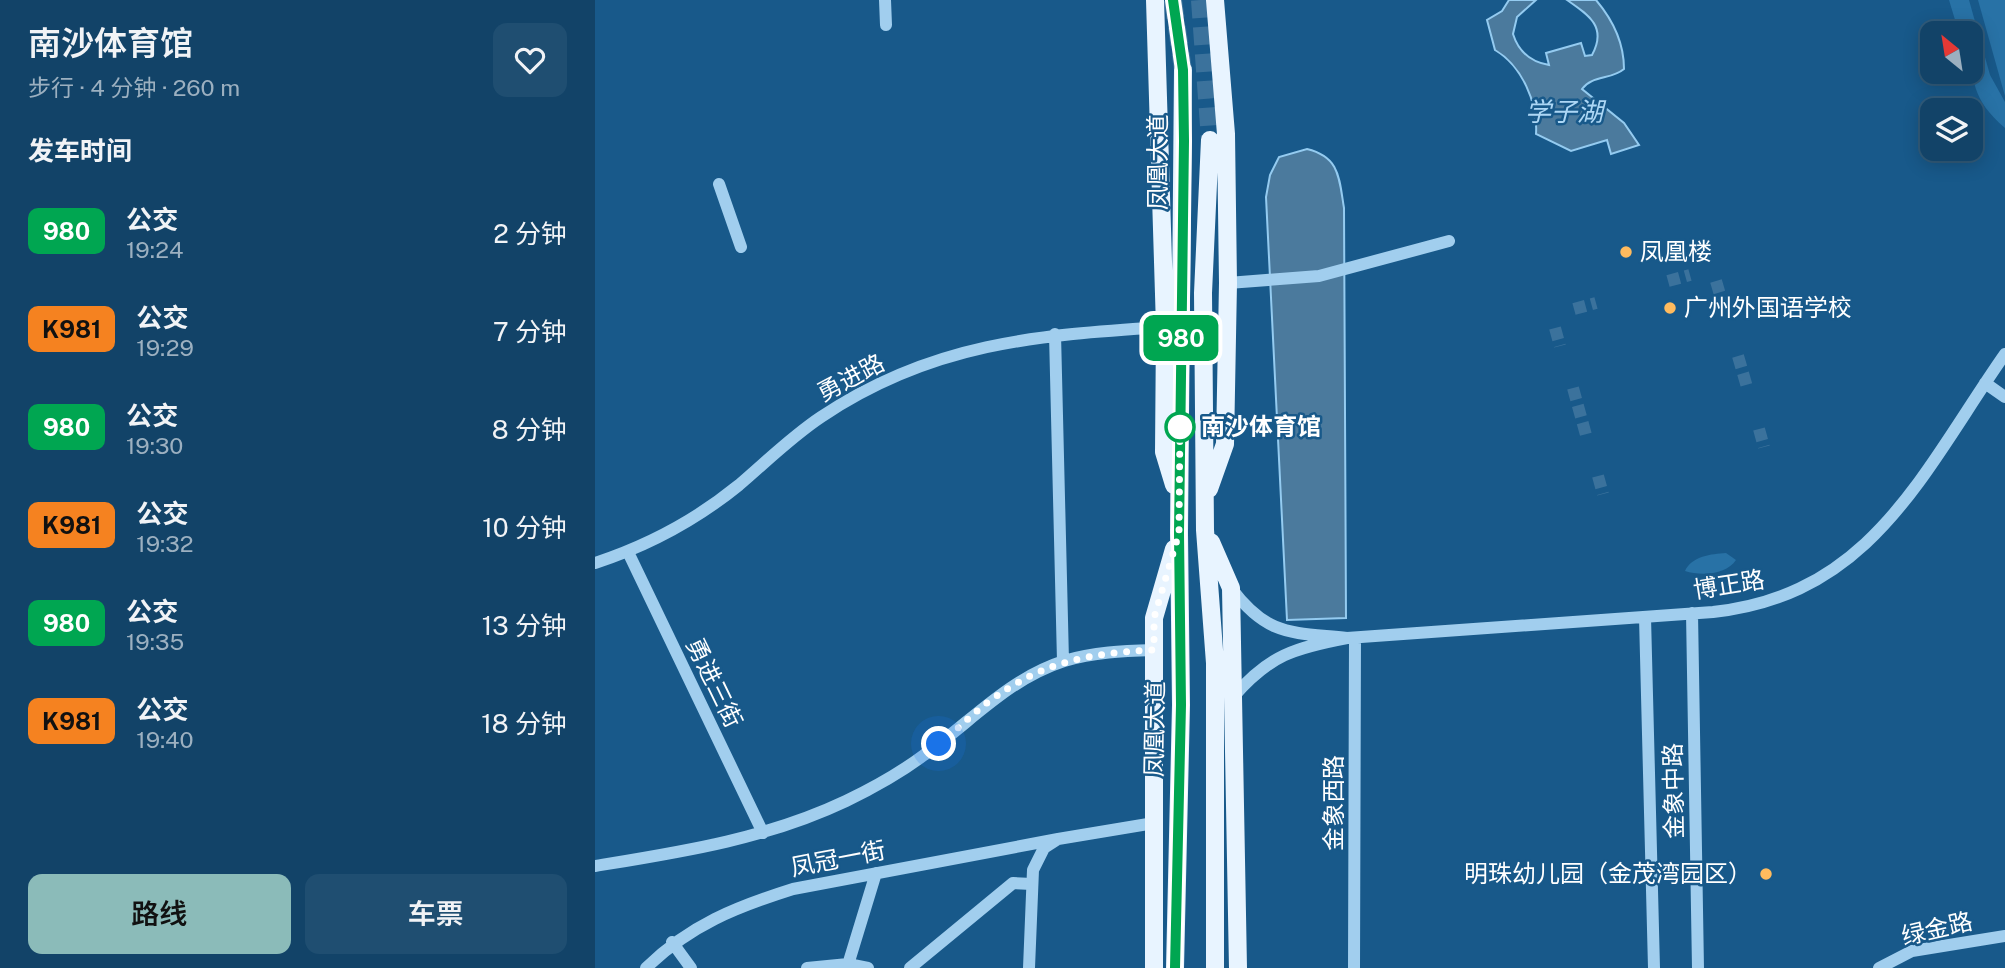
<!DOCTYPE html>
<html lang="zh">
<meta charset="utf-8">
<style>
:root{--surface:#124368;--page:#1f4e71;--text:#f1f3f6;--muted:#9cb0c0;--line:#315c7c;--accent:#8bbbb9}
body{margin:0;font-family:"Public Sans","Noto Sans SC",sans-serif;background:var(--page);color:var(--text);height:100vh;display:flex;flex-direction:column;font-size:26px;white-space:nowrap}
*{box-sizing:border-box;margin:0}
p{font-size:23px;color:var(--muted)}
.icon{flex:none;width:38px;height:38px;fill:none;stroke:currentColor;stroke-width:2;stroke-linecap:round;stroke-linejoin:round}
.map{position:relative;flex:1;overflow:hidden}
.drawer{display:flex;flex-direction:column;background:var(--surface);width:595px}
.drawer>*{flex:none}
.badge{padding:0 14px;border-radius:10px;font-size:24px;line-height:46px}
.needle{width:46px;rotate:330deg}
.tools{position:absolute;left:1325px;top:21px;display:grid;gap:14px}
.tools a{display:grid;place-items:center;width:63px;height:63px;border-radius:14px;background:var(--surface);box-shadow:0 4px 18px #0003,0 0 0 2px var(--line);font-size:35px}
.you{position:absolute;width:35px;height:35px;margin:-18px;border:5px solid #fff;border-radius:50%;background:#1a73e8;box-shadow:0 0 0 10px #1a73e833}
.map>.badge{position:absolute;translate:-50% -50%;box-shadow:0 0 0 4px #fff}
h2{padding:0 28px;font-size:26px;line-height:63px}
.round{display:grid;place-items:center;flex:none;width:74px;height:74px;border-radius:14px;background:var(--page)}
.headline{display:flex;align-items:center;justify-content:space-between;height:119px;padding:0 28px}
h1{font-size:33px;font-weight:600;line-height:52px}
.action{display:flex;gap:14px;margin-top:auto;padding:14px 28px}
.action a{flex:1;height:80px;border-radius:14px;background:var(--accent);color:#111;font-size:28px;font-weight:600;line-height:80px;text-align:center}
.action a+a{background:var(--page);color:var(--text)}
ul{padding:0;list-style:none}
li{display:flex;align-items:center;gap:21px;height:98px;padding:0 28px}
li div{flex:1}
li b{display:block;font-size:26px}
li em{font-style:normal}
li .badge{min-width:77px;font-weight:700;text-align:center}
main{display:flex;flex:1;min-height:0}
.map>svg:first-child{display:block}
.green{fill:#2872a6}
.water{fill:#4b7a9d;stroke:#94cbf0;stroke-width:2}
.lines{fill:none;stroke-linecap:round;stroke-linejoin:round}
.minor-tunnel{stroke:#3b729c;stroke-width:12;stroke-dasharray:12 6;stroke-linecap:butt}
.major-tunnel{stroke:#3b729c;stroke-width:18;stroke-dasharray:18 9;stroke-linecap:butt}
.minor{stroke:#a1ceee;stroke-width:12}
.major{stroke:#e8f4ff;stroke-width:18}
.line-casing{stroke:#fff;stroke-width:16}
.line{stroke:#00a651;stroke-width:10}
.walk{stroke:#fff;stroke-width:7;stroke-dasharray:0 12.6}
.poi-dot{fill:#ffbb5e;stroke:#18598a;stroke-width:2.5}
.stop-dot{fill:#fff;stroke:#00a651;stroke-width:3.5}
.labels{text-anchor:middle;stroke-width:5;stroke-linejoin:round;paint-order:stroke}
.street-label{font-size:24px;fill:#fff;stroke:#18598a}
.poi-label{font-size:24px;fill:#fff;stroke:#18598a;text-anchor:start}
.stop-label{font-size:24px;font-weight:bold;fill:#fff;stroke:#18598a;text-anchor:start}
.water-label{font-size:26px;font-style:italic;fill:#add7f5;stroke:#18598a}
</style>
<main>
<section class="drawer">
<div class="headline"><div><h1>南沙体育馆</h1><p>步行 · 4 分钟 · 260 m</p></div><a class="round"><svg class="icon" aria-label="heart" viewBox="0 0 24 24"><path d="M12 20l-8-8c-3-5 5-10 8-4 3-6 11-1 8 4z"/></svg></a></div>
<h2>发车时间</h2>
<ul>
<li><span class="badge" style="background:#00a651;color:#fff">980</span><div><b>公交</b><p>19:24</p></div><em>2 分钟</em></li>
<li><span class="badge" style="background:#f58220;color:#111">K981</span><div><b>公交</b><p>19:29</p></div><em>7 分钟</em></li>
<li><span class="badge" style="background:#00a651;color:#fff">980</span><div><b>公交</b><p>19:30</p></div><em>8 分钟</em></li>
<li><span class="badge" style="background:#f58220;color:#111">K981</span><div><b>公交</b><p>19:32</p></div><em>10 分钟</em></li>
<li><span class="badge" style="background:#00a651;color:#fff">980</span><div><b>公交</b><p>19:35</p></div><em>13 分钟</em></li>
<li><span class="badge" style="background:#f58220;color:#111">K981</span><div><b>公交</b><p>19:40</p></div><em>18 分钟</em></li>
</ul>
<div class="action"><a>路线</a><a>车票</a></div>
</section>
<div class="map">
<svg width="1410" height="968" viewBox="0 0 1410 968">
<rect width="100%" height="100%" fill="#18598a"/>
<path class="green" d="M 1354,0 L 1374,0 L 1395,75 L 1410,102 L 1410,128 C 1375,98 1376,76 1376,33 L 1364,33 Z
M 1383,0 L 1410,0 L 1410,96 Z
M 1131,553 L 1141,560 C 1131,575 1106,576 1090,571 C 1097,556 1116,554 1131,553 Z"/>
<path class="water" d="M 914,0 L 941,0 L 922,17 L 918,34 C 924,53 936,62 954,65 L 951,53 L 986,43 L 990,56 L 997,55 C 1013,26 992,14 972,0 L 1001,0 C 1018,20 1029,43 1029,69 C 1016,80 997,75 987,89 L 1029,123 L 1044,145 L 1016,154 L 1012,140 L 976,151 L 941,134 C 943,103 927,66 900,50 L 892,20 L 907,11 Z
M 712,149 C 745,157 744,178 749,208 L 751,618 L 692,620 L 671,197 L 675,175 L 684,157 Z"/>
<g class="lines">
<path class="minor-tunnel" d="M 1073,281 L 1095,275
M 1121,281 L 1131,315
M 979,309 L 1001,303
M 960,328 L 965,346
M 1143,356 L 1152,387
M 978,388 L 991,435
M 1164,429 L 1169,447
M 1003,476 L 1008,494"/>
<path class="major-tunnel" d="M 578,0 L 588,70
M 605,0 L 615,140"/>
<path class="minor" d="M 290,0 L 291,25
M 124,184 L 146,247
M 633,283 L 724,276 L 854,241
M 460,334 L 468,661
M 1390,383 L 1410,397
M 33,552 L 168,833
M 0,563 C 52,546 101,520 144,485 C 171,462 196,437 226,417 C 336,343 442,335 570,327
M 636,588 C 673,637 696,632 752,638 C 699,648 675,655 639,696
M 1097,613 L 1103,968
M 1050,617 L 1059,968
M 752,638 L 1118,612 C 1277,595 1328,471 1410,354
M 0,866 C 86,852 171,839 251,801 C 278,788 305,773 329,755 C 376,722 413,679 469,661 C 499,652 528,651 559,650
M 77,942 L 96,968
M 51,968 C 95,925 141,907 198,889 L 463,839
M 212,968 L 253,964 L 273,968
M 252,968 L 281,873
M 315,968 L 418,883 L 437,884
M 434,968 L 438,870 L 449,848 L 463,839 L 559,823
M 759,968 L 760,638
M 1284,968 L 1317,951 L 1410,936"/>
<path class="major" d="M 560,0 L 570,327 L 569,452 L 579,485
M 615,140 L 608,293 L 610,530 L 620,663 L 620,968
M 614,489 L 630,444 L 633,283 L 631,134 L 620,0
M 616,542 L 636,588 L 643,968
M 559,968 L 559,618 L 579,549
M 580,968 L 586,705 L 584,533 L 588,70"/>
</g>
<g class="lines">
<g class="line-casing">
<path id="line" d="M 578,0 L 588,70 L 589,141 L 584,533 L 586,705 L 580,968"/>
</g>
<use href="#line" class="line"/>
<path class="walk" d="M 344,744 C 361,731 376,715 393,702 C 447,662 493,653 559,650 L 559,618 L 584,533 L 585,419 L 585,427"/>
</g>
<g class="poi-dot">
<circle cx="1031" cy="252" r="7"/>
<circle cx="1075" cy="308" r="7"/>
<circle cx="1171" cy="874" r="7"/>
</g>
<circle class="stop-dot" cx="585" cy="427" r="14"/>
<g class="labels">
<g class="street-label">
<text transform="translate(563 162) rotate(-90)" y="8">凤凰大道</text>
<text transform="translate(256 378) rotate(-28)" y="8">勇进路</text>
<text transform="translate(1134 585) rotate(-9)" y="8">博正路</text>
<text transform="translate(119 683) rotate(64)" y="8">勇进三街</text>
<text transform="translate(560 729) rotate(-89)" y="8">凤凰大道</text>
<text transform="translate(1079 791) rotate(-91)" y="8">金象中路</text>
<text transform="translate(739 803) rotate(-90)" y="8">金象西路</text>
<text transform="translate(243 859) rotate(-11)" y="8">凤冠一街</text>
<text transform="translate(1342 929) rotate(-13)" y="8">绿金路</text>
</g>
<g class="poi-label">
<text x="1045" y="260">凤凰楼</text>
<text x="1089" y="316">广州外国语学校</text>
<text x="1157" y="882" text-anchor="end">明珠幼儿园（金茂湾园区）</text>
</g>
<g class="stop-label">
<text x="606" y="435">南沙体育馆</text>
</g>
<g class="water-label">
<text x="969" y="121">学子湖</text>
</g>
</g>
</svg>
<div class="tools">
<a><svg class="needle" viewBox="-14 -14 28 28"><path d="M0-13l5 13h-10z" fill="#e53935"/><path d="M0 13l5-13h-10z" fill="#9cb0c0"/></svg></a>
<a><svg class="icon" aria-label="layers" viewBox="0 0 24 24"><path d="M12 4l9 5-9 5-9-5zM3 14l9 5 9-5"/></svg></a>
</div>
<div class="you" style="left:344px;top:744px"></div>
<b class="badge" style="left:586px;top:338px;background:#00a651;color:#fff">980</b>
</div>
</main>
